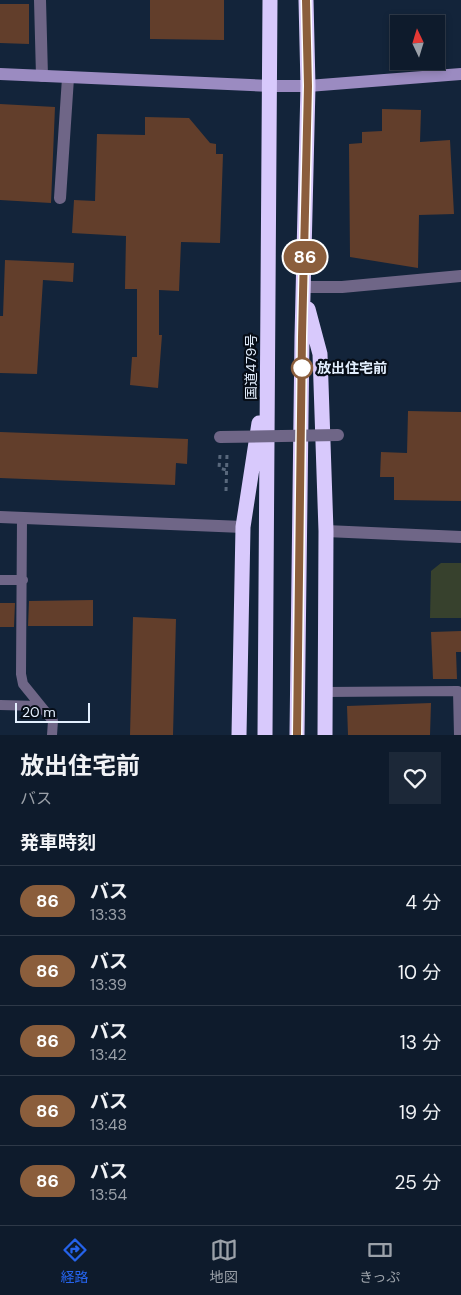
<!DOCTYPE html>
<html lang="ja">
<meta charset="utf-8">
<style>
:root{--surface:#0e1b2c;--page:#1c2838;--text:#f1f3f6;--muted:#9ba1a9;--line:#2e3948;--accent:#2563eb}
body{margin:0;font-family:"DM Sans","Noto Sans JP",sans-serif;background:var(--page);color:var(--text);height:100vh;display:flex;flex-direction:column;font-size:19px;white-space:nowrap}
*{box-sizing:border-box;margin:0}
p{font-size:16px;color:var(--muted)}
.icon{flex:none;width:28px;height:28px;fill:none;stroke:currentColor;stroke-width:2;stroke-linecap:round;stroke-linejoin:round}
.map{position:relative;height:735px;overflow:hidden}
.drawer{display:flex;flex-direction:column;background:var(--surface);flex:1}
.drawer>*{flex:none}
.badge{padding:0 10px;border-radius:16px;font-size:18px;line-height:32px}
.needle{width:32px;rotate:356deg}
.tools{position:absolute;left:390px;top:15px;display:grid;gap:10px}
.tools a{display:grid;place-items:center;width:55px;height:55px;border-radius:0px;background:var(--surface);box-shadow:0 2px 8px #0003,0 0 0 1px var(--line);font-size:25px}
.scale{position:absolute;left:15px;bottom:12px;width:75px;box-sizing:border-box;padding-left:5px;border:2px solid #e3effe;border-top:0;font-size:14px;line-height:18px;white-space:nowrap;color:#e3effe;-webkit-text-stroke:4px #060d17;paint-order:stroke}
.map>.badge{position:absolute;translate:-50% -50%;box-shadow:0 0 0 2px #fff}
h2{padding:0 20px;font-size:19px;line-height:45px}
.round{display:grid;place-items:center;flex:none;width:52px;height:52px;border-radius:0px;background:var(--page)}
.head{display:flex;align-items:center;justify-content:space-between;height:85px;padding:0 20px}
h1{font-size:24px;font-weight:700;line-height:38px}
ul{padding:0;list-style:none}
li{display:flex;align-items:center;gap:15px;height:70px;padding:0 20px;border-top:1px solid var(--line)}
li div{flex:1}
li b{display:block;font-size:19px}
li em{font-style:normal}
li .badge{min-width:55px;font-weight:700;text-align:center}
.tab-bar{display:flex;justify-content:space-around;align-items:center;height:70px;border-top:1px solid var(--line);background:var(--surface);font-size:14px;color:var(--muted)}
.tab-bar a{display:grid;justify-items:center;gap:2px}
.tab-bar .current{color:var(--accent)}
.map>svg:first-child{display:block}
.green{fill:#37412d}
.building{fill:#623e2b}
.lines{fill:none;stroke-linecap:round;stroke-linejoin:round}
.path{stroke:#59687c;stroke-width:3;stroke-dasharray:4 4;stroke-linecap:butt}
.lane{stroke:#6f6687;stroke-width:10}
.street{stroke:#6f6687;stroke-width:12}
.secondary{stroke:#9b8bc1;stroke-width:12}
.highway{stroke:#d8c9fc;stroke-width:15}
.street-bridge{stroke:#6f6687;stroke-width:12}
.line-casing{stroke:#fff;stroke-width:11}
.line{stroke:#8b5e3c;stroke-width:8}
.stop-dot{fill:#fff;stroke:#8b5e3c;stroke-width:2.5}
.labels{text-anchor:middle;stroke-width:4.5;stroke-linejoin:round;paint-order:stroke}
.street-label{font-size:14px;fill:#e3effe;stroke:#060d17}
.stop-label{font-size:14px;font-weight:bold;fill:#e3effe;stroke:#060d17;text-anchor:start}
</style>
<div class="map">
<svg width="461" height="735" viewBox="0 0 461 735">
<rect width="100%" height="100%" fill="#13243a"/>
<path class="green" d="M 441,563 L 461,563 L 461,618 L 430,618 L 431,571 Z"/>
<path class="building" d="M 150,0 L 224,0 L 224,40 L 150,39 Z
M 0,4 L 29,4 L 29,44 L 0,43 Z
M 0,104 L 55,107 L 51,203 L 0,200 Z
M 382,109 L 421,110 L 420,142 L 450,140 L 454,214 L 419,215 L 418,268 L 350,257 L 349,144 L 362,143 L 362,132 L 382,131 Z
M 145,117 L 189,118 L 210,143 L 216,144 L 216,154 L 223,154 L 220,243 L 181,242 L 179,291 L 159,290 L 159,335 L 162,335 L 158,388 L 130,385 L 132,357 L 137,357 L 137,289 L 125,289 L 126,236 L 72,233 L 74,200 L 95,201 L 97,134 L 145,135 Z
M 5,260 L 74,263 L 73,282 L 43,280 L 37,374 L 0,373 L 0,316 L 3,316 Z
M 408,411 L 461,412 L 461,501 L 394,500 L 394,477 L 380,477 L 381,452 L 407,453 Z
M 0,432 L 188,439 L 187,464 L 176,463 L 175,485 L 0,478 Z
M 93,600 L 93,626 L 28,626 L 29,601 Z
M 0,603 L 15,603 L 14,627 L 0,627 Z
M 133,617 L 176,619 L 173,735 L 130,735 Z
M 461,631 L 461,652 L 456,652 L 457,679 L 433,679 L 431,632 Z
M 431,703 L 430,735 L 348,735 L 347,706 Z"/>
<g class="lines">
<path class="path" d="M 220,455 L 219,468 L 226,470
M 226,491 L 227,454"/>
<path class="lane" d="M 22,518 L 21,674 L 23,684 L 53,721 L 52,735
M 0,580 L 23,580
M 325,692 L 458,691 L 459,735
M 0,705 L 40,706"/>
<path class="street" d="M 40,0 L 42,76
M 60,198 L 68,78
M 304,287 L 342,287 L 461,276
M 0,517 L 243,527
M 326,531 L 461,537"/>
<path class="secondary" d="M 0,74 L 271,86 L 308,86 L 461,74"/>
<path class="highway" d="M 308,309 L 320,354 L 326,531 L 325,735
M 239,735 L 243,527 L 259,423
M 265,735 L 270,0
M 297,735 L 302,337 L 308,86 L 306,0"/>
<path class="street-bridge" d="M 220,437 L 338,435"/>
</g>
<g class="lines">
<g class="line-casing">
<path id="line" d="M 297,735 L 302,337 L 308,86 L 306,0"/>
</g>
<use href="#line" class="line"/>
</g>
<circle class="stop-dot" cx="302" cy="368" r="10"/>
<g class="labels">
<g class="street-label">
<text transform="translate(251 367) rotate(-90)" y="5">国道479号</text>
</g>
<g class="stop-label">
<text x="317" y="373">放出住宅前</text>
</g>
</g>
</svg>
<div class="tools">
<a><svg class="needle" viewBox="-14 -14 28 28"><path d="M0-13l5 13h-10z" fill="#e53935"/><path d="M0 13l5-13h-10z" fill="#9ba1a9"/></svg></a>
</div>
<div class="scale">20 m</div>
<b class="badge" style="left:305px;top:257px;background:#8b5e3c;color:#fff">86</b>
</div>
<section class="drawer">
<div class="head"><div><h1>放出住宅前</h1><p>バス</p></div><a class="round"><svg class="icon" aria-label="heart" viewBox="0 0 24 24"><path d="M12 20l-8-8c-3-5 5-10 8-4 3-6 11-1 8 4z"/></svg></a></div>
<h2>発車時刻</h2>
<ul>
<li><span class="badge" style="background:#8b5e3c;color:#fff">86</span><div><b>バス</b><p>13:33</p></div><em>4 分</em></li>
<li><span class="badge" style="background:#8b5e3c;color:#fff">86</span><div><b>バス</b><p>13:39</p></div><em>10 分</em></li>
<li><span class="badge" style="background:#8b5e3c;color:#fff">86</span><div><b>バス</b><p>13:42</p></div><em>13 分</em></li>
<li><span class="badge" style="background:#8b5e3c;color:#fff">86</span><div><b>バス</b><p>13:48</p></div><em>19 分</em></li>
<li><span class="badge" style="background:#8b5e3c;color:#fff">86</span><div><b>バス</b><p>13:54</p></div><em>25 分</em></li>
</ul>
</section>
<nav class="tab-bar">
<a class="current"><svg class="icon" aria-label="directions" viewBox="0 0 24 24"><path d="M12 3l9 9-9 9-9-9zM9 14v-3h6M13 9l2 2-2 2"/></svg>経路</a>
<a><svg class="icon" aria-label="map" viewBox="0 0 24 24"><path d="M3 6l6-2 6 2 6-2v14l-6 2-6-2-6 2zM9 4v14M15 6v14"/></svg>地図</a>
<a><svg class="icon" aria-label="tickets" viewBox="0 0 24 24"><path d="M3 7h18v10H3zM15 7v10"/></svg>きっぷ</a>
</nav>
